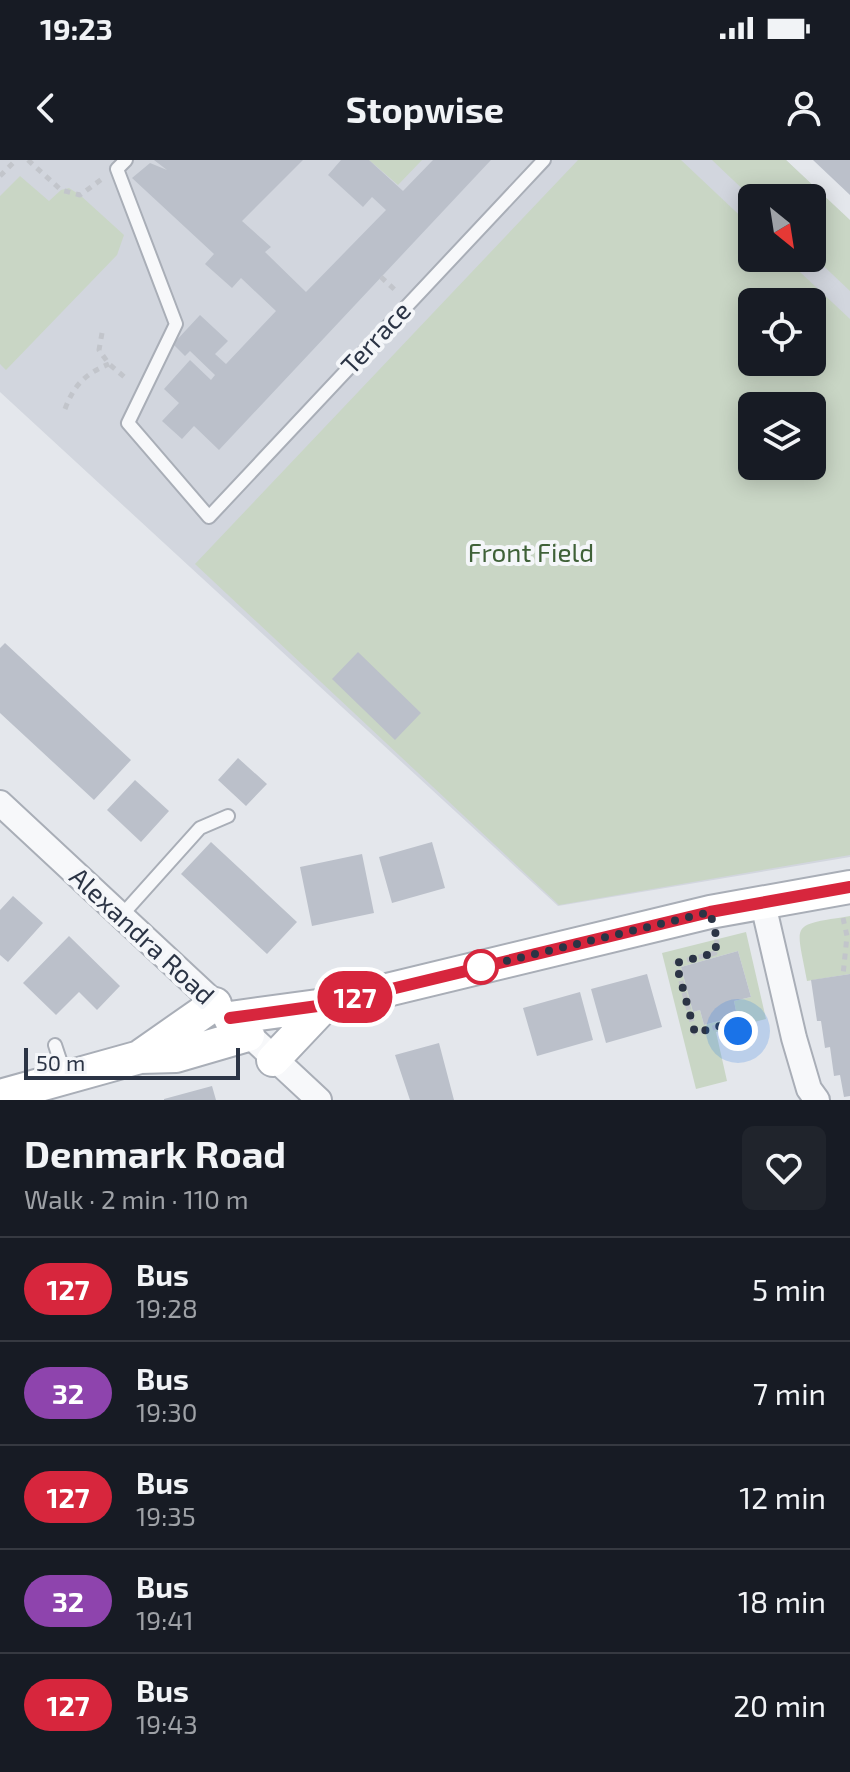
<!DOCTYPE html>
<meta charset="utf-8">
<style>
:root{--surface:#171b24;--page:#20242c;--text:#f1f3f6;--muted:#9ea1a6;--line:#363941}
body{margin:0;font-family:"Exo 2",sans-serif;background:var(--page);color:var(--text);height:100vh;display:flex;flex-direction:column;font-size:30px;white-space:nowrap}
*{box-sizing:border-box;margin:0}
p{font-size:26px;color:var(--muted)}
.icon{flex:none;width:44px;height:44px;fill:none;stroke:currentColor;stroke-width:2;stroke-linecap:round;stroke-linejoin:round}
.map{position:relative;height:940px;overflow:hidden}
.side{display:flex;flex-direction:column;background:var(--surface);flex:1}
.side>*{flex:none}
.badge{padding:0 16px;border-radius:26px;font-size:28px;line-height:52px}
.needle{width:52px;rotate:150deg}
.tools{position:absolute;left:738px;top:24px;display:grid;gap:16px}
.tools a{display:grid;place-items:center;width:88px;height:88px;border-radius:12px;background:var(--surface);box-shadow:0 4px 20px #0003;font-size:40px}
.scale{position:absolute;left:24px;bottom:20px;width:216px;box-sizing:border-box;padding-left:8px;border:4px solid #2b3445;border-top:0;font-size:22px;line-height:28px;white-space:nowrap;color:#2b3445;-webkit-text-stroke:6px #f4f6f9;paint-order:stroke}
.you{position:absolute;width:40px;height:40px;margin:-20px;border:6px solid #fff;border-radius:50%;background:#1a73e8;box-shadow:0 0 0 12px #1a73e833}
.map>.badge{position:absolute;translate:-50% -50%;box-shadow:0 0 0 4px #fff}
.round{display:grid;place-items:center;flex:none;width:84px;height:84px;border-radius:12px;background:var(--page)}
.summary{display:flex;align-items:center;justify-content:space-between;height:136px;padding:0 24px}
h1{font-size:38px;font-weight:700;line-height:60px}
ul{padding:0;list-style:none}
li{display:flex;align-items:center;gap:24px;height:104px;padding:0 24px;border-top:2px solid var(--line)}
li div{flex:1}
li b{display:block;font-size:30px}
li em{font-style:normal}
li .badge{min-width:88px;font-weight:700;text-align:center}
.status{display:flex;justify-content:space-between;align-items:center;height:56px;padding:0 40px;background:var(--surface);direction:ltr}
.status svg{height:22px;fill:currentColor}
header{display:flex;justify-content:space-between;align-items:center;height:104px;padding:0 24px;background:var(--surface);font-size:36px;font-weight:700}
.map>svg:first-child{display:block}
.built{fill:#d2d6de;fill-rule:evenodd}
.green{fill:#c9d6c5;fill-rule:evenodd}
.building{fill:#bbc0ca}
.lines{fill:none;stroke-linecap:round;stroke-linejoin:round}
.lane-casing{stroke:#a9aeb7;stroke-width:16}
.street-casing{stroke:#a9aeb7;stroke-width:28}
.secondary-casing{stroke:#a9aeb7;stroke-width:36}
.path{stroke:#c2c5cb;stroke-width:5;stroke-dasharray:6 6;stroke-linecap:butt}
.lane{stroke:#f7f8fa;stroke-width:12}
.street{stroke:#f7f8fa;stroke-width:24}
.secondary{stroke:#fff;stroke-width:32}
.line-casing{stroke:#fff;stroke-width:18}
.line{stroke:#d7263d;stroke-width:12}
.walk{stroke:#2b3445;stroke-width:8;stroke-dasharray:0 14.4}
.stop-dot{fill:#fff;stroke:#d7263d;stroke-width:4}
.labels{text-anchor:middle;stroke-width:8;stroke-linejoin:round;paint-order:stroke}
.street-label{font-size:26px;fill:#2b3445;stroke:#f4f6f9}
.park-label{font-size:26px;fill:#3f6138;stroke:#f4f6f9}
</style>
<div class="status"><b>19:23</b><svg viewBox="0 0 49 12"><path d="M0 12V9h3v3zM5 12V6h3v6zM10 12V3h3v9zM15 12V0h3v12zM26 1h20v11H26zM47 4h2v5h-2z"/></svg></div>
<header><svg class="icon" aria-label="back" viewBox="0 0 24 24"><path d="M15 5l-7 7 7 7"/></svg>Stopwise<svg class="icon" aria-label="person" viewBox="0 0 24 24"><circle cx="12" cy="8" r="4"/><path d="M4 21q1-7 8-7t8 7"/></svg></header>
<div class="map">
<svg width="850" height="940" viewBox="0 0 850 940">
<rect width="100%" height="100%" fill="#e4e7ec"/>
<path class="built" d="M 0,0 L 786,0 L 850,61 L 850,697 L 558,746 L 0,232 ZM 752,38 L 812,38 L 812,98 L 752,98 ZM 752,142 L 812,142 L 812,202 L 752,202 ZM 752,246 L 812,246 L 812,306 L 752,306 Z"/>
<path class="green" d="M 369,0 L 422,0 L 398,25 Z
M 578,0 L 681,0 L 752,67 L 752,98 L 785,98 L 850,159 L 850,695 L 559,745 L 195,404 ZM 752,142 L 812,142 L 812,202 L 752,202 ZM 752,246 L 812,246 L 812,306 L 752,306 Z
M 712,0 L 786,0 L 850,60 L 850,131 L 812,95 L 812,38 L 752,38 Z
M 20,16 L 49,41 L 61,30 L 69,28 L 80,35 L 124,75 L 117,95 L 6,210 L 0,204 L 0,36 Z
M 850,756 L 850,814 L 807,821 C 796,761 789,766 850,756 Z
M 746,772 L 766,859 L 716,872 L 727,921 L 696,929 L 662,793 ZM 738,791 L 751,837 L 734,841 L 737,856 L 704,865 L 700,850 L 693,852 L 681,807 Z"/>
<path class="building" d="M 154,0 L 303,0 L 242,61 L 271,87 L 265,92 L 306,132 L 386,50 L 372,37 L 363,47 L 328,15 L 341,0 L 369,0 L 403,31 L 433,0 L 491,0 L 219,290 L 194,266 L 182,279 L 162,261 L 179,243 L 164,229 L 190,200 L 211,220 L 215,215 L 190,191 L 185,196 L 173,184 L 200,155 L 228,181 L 215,194 L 226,204 L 276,151 L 241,118 L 232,128 L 205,104 L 214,94 L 132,18 L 150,3 L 167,10 Z
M 813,0 L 850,0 L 850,35 Z
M 5,483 L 131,600 L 94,640 L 0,553 L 0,488 Z
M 358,492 L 421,553 L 395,580 L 332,519 Z
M 238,598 L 267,624 L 246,646 L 218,620 Z
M 135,620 L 169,651 L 141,682 L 107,650 Z
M 211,682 L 297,762 L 267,794 L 181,714 Z
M 432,682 L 445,728 L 392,743 L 379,697 Z
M 362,694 L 374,753 L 312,766 L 300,707 Z
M 13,736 L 43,763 L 8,802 L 0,795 L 0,750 Z
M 69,776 L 120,826 L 97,850 L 79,832 L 56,855 L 23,823 Z
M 738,791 L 751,837 L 734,841 L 737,856 L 704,865 L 700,850 L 693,852 L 681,807 Z
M 647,814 L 662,867 L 606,883 L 591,829 Z
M 850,814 L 850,936 L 844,937 L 840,915 L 834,916 L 830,887 L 825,888 L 821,861 L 817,861 L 811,820 Z
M 580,832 L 593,880 L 537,896 L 523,848 Z
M 439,883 L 454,940 L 410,940 L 395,895 Z
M 212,926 L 216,940 L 164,940 L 164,939 Z"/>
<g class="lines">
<g class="lane-casing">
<path id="lane" d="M 126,0 L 117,9 L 176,164 L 128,263 L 209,357 L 544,0
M 121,756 L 200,668 L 228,656
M 55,885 L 65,915"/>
</g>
<g class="street-casing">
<path id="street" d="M 0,643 L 319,940
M 765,743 L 766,757 L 794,878 L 809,929 L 817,940"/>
</g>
<g class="secondary-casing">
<path id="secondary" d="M 230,858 L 325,845 L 710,752 L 850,727
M 142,895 L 215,844
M 273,900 L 325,845
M 0,936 L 140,897 L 176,896 L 248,875"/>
</g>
<path class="path" d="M 28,0 L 61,30 L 80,35 L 102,19
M 0,16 L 16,0
M 381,117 L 395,130
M 102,173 L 99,190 L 109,204 L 128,220
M 65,249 C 74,225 85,214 109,204
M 843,758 L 847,776 L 843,815
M 717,780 L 715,793 L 676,803 L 695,873 L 735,862 L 738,871"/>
<use href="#lane" class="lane"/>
<use href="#street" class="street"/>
<use href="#secondary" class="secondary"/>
</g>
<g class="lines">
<g class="line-casing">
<path id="line" d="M 230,858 L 325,845 L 710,752 L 850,727"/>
</g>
<use href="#line" class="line"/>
<path class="walk" d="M 481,807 L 473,809 L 710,752 L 717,779 L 715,793 L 676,803 L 695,873 L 735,862 L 738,871"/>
</g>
<circle class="stop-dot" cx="481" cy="807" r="16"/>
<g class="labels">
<g class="street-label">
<text transform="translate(376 178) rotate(-47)" y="9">Terrace</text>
<text transform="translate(142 776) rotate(43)" y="9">Alexandra Road</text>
</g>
<g class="park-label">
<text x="531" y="402">Front Field</text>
</g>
</g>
</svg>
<div class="tools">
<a><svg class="needle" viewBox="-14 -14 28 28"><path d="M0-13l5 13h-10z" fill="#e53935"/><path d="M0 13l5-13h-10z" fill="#9ea1a6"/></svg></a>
<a><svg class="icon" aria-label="locate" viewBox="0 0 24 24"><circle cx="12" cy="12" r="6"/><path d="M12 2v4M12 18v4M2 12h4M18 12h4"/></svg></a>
<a><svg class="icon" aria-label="layers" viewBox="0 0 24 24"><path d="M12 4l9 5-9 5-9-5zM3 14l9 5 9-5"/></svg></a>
</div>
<div class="scale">50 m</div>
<div class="you" style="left:738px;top:871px"></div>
<b class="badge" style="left:355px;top:837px;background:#d7263d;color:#fff">127</b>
</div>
<section class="side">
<div class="summary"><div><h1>Denmark Road</h1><p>Walk · 2 min · 110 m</p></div><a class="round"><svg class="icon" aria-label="heart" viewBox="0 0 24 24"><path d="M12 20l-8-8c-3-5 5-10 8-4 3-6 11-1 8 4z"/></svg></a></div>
<ul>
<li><span class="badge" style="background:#d7263d;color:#fff">127</span><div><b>Bus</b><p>19:28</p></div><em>5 min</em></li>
<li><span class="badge" style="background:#8e44ad;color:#fff">32</span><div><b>Bus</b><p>19:30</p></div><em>7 min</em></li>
<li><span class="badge" style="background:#d7263d;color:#fff">127</span><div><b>Bus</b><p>19:35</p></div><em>12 min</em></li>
<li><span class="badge" style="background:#8e44ad;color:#fff">32</span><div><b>Bus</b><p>19:41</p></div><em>18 min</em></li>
<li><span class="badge" style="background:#d7263d;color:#fff">127</span><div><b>Bus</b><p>19:43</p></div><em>20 min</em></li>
</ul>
</section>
